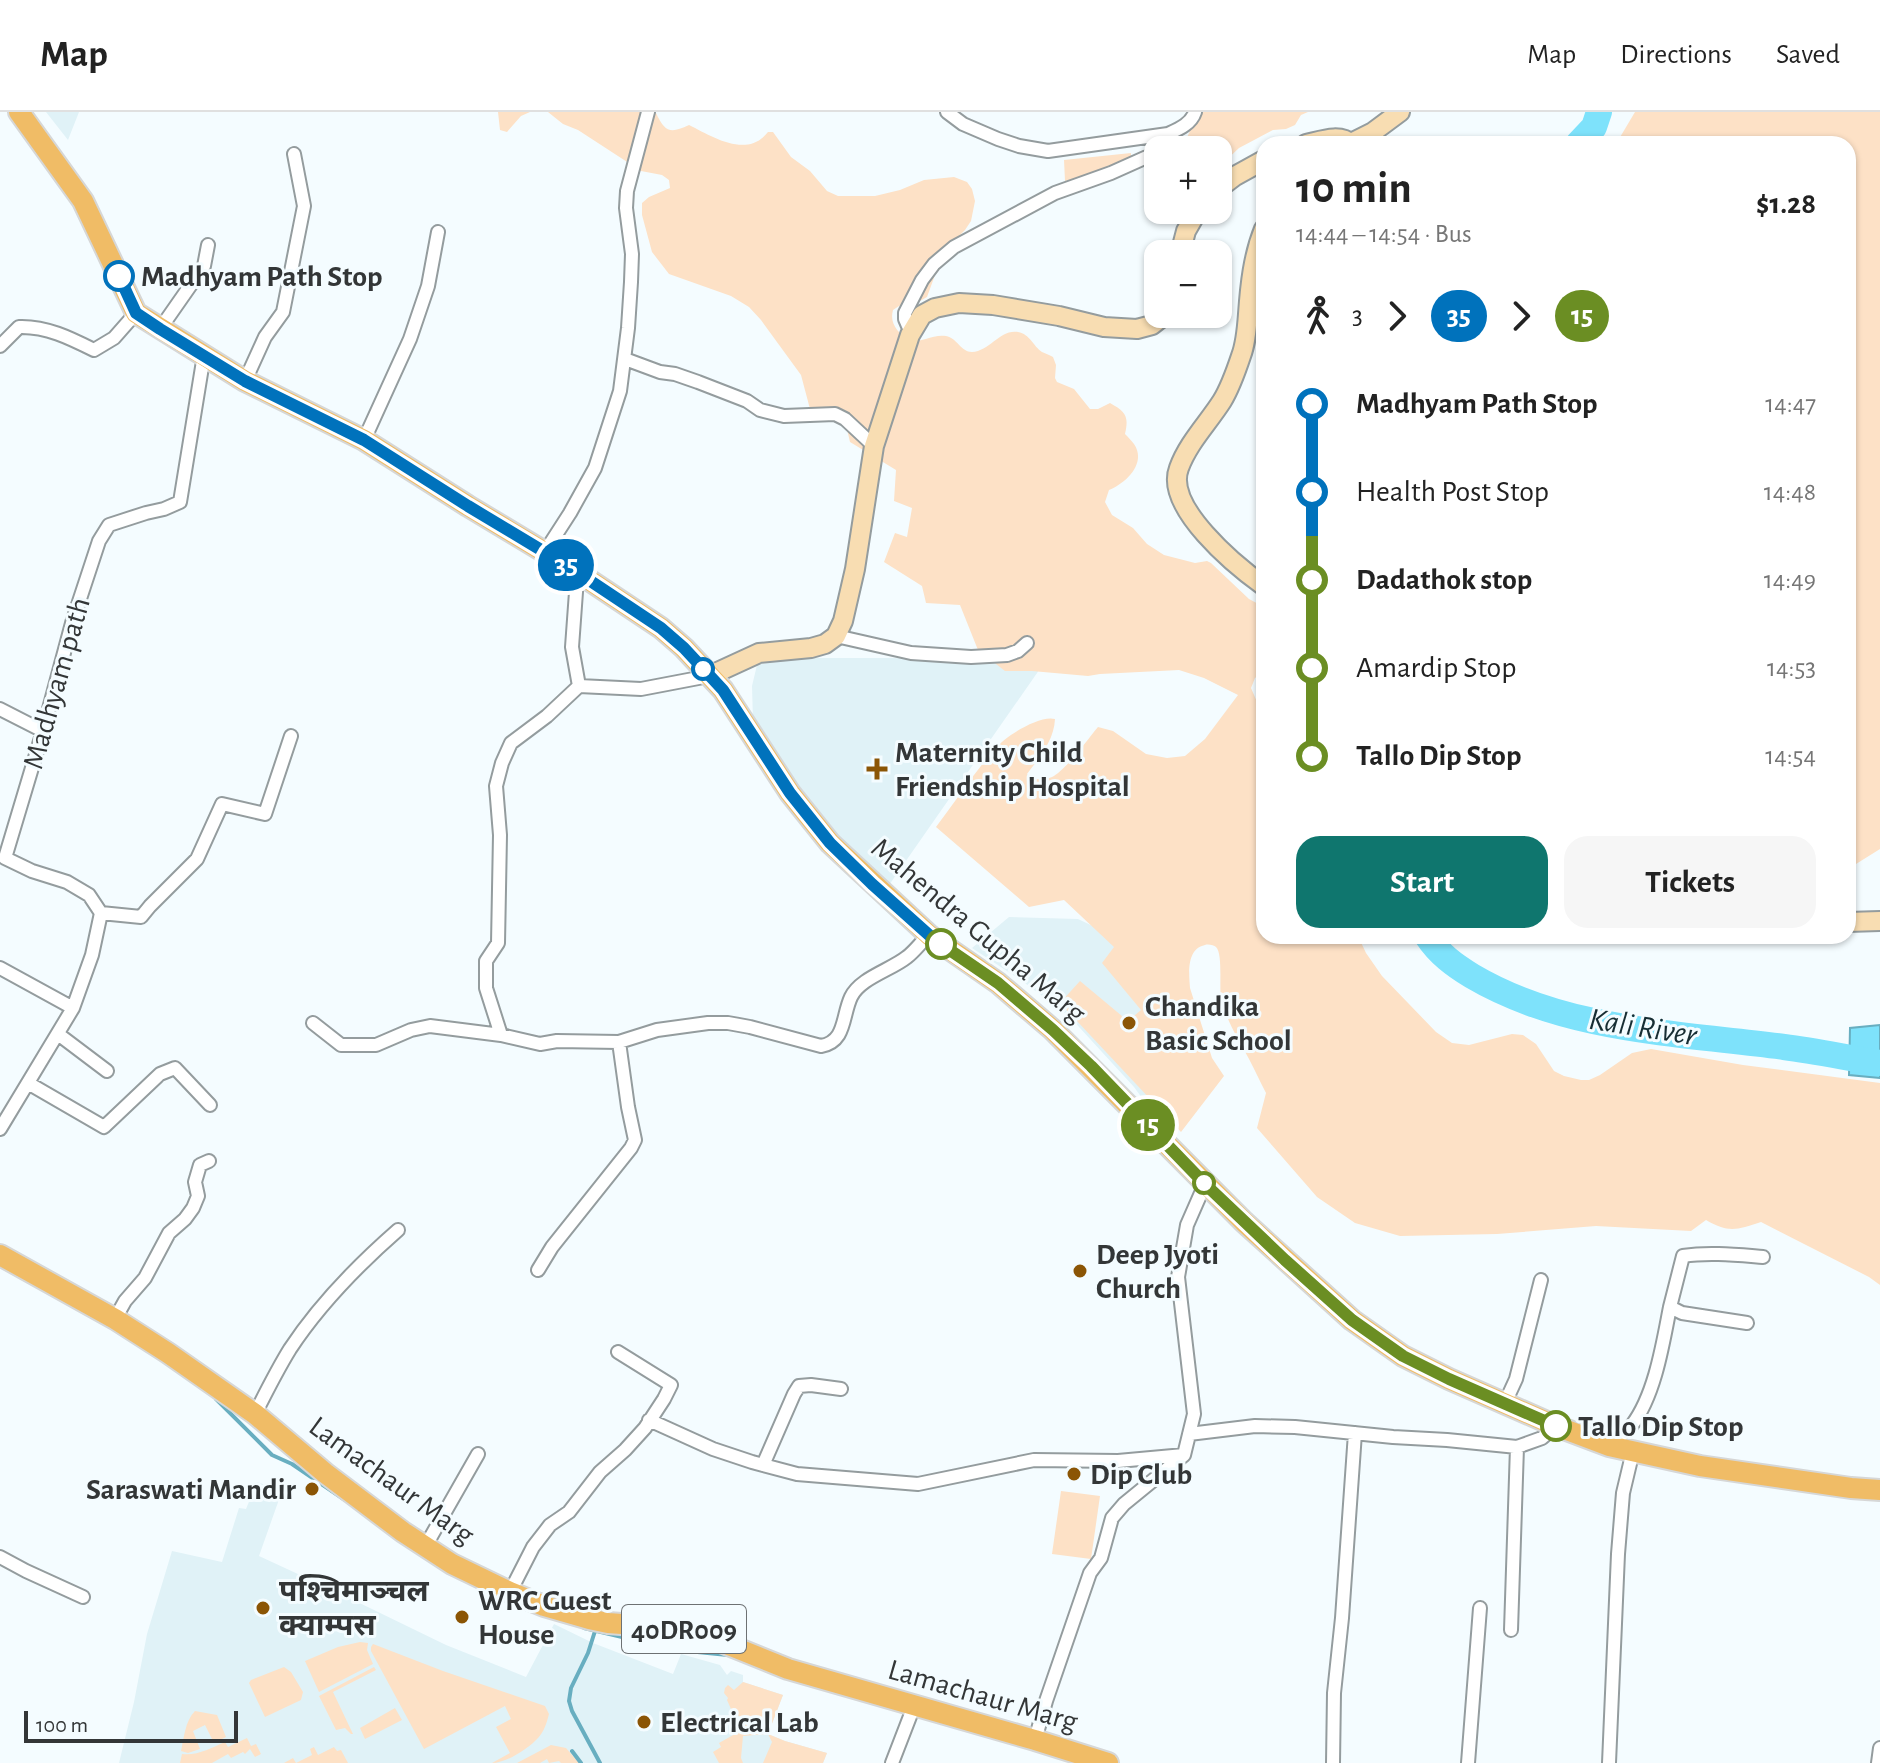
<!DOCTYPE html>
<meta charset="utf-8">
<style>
:root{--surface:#fff;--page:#f6f6f6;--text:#222;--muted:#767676;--line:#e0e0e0;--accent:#0f766e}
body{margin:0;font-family:"Alegreya Sans","Noto Sans Devanagari",sans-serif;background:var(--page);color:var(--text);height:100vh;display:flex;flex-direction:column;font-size:30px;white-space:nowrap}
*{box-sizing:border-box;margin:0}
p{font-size:26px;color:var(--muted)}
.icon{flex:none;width:44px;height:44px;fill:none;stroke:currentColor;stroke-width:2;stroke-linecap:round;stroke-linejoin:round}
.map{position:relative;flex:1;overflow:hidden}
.details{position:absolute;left:1256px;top:24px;width:600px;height:808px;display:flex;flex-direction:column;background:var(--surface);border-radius:24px;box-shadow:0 2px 6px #0004}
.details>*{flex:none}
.badge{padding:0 16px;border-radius:26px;font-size:28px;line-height:52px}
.tools{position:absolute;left:1144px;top:24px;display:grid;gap:16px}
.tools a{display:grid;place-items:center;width:88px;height:88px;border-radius:16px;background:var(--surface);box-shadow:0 2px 6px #0004;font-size:40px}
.scale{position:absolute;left:24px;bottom:20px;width:214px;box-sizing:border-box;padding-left:8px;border:4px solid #333637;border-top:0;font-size:22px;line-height:28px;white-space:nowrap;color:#333637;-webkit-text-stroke:6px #f4fcff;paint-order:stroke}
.map>.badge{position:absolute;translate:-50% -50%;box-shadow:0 0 0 4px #fff}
.legs{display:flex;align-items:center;gap:12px;height:88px;padding:0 40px;font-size:26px}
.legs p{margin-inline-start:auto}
.head{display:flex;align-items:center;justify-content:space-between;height:136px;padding:0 40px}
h1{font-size:44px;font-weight:600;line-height:60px}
.cta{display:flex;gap:16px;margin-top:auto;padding:16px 40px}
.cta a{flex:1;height:92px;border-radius:24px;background:var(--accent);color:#fff;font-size:32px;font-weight:600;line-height:92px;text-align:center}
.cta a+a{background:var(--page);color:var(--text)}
ul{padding:0 40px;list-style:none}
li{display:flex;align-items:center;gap:28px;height:88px;font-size:30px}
li i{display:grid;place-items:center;width:12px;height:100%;margin:0 10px;background:currentColor}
li i::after{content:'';width:20px;height:20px;margin:-10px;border:6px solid;border-radius:50%;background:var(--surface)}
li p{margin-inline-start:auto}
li:first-child i{background:linear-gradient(#0000 50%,currentColor 0)}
li:last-child i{background:linear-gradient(currentColor 50%,#0000 0)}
header{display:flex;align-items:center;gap:48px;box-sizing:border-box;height:112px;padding:0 40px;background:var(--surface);border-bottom:2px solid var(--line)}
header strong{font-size:38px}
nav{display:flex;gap:44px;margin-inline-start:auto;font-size:28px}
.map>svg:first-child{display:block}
.built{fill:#e0f2f7}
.green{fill:#fde1c6}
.water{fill:#7ee2fb;stroke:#68aec0;stroke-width:2}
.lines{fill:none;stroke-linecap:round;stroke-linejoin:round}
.stream{stroke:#68aec0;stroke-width:4}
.river{stroke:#7ee2fb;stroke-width:26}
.street-casing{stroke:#949c9e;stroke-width:16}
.secondary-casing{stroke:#949c9e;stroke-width:22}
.primary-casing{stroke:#d6d7d7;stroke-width:24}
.street{stroke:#fff;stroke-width:12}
.secondary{stroke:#f8ddb2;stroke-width:18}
.primary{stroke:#f0bc66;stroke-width:20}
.line-1-casing{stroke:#fff;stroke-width:18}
.line-2-casing{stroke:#fff;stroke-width:18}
.line-1{stroke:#0072bc;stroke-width:12}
.line-2{stroke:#6b8e23;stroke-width:12}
.stop-1-dot{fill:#fff;stroke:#0072bc;stroke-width:4}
.poi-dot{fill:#8b5505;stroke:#f4fcff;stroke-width:3}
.stop-2-dot{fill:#fff;stroke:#6b8e23;stroke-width:4}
.labels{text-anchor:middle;stroke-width:6;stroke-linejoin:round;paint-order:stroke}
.shield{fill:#f4fcff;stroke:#6d7173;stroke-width:2}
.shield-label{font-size:28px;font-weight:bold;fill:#333637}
.stop-label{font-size:30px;font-weight:bold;fill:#333637;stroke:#f4fcff;text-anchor:start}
.street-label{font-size:30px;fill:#333637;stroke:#f4fcff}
.poi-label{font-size:30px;font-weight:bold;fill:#333637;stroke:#f4fcff;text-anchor:start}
.water-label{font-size:32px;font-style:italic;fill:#172e34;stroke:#f4fcff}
</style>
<header>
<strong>Map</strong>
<nav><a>Map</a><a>Directions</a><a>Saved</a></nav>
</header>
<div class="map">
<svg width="1880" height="1651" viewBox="0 0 1880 1651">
<rect width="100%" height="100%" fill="#f4fcff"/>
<path class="built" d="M 46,0 L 79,0 L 68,28 Z
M 793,546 L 892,546 L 1044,551 L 887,776 L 815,706 L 753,609 L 752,574 L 757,553 Z
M 1009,805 L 1078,807 L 1099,817 L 1115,834 L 1209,982 L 1163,1015 L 1134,975 L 1069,904 L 1022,869 L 972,836 Z
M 257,1370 L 282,1379 L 259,1444 L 339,1481 L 446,1533 L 526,1565 L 554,1512 L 593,1531 L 673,1562 L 681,1542 L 720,1553 L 727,1563 L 731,1559 L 743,1563 L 743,1570 L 783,1583 L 768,1622 L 785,1629 L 827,1641 L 823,1651 L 119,1651 L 134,1590 L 147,1522 L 172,1439 L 222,1450 L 239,1396 L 246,1397 Z"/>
<path class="green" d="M 498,0 L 530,0 L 521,4 L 507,20 L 500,18 Z
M 548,0 L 652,0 L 656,1 C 665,20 670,22 689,13 C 713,25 747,47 768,20 L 773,20 L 791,45 L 810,59 L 827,79 L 838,84 L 875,84 L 900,78 L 924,68 L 954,65 L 967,70 L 972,77 L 975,89 L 971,109 L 965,118 L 945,138 L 940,157 L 935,163 L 927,185 L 913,193 L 902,192 L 893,198 C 889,213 899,220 909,230 C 922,230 934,222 946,224 C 957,226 961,240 972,240 C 990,239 1000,217 1018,220 C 1030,222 1033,234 1042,240 C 1046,242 1050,243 1053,245 L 1056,253 L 1055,266 L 1057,270 L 1074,277 L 1090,297 L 1098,297 L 1110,291 C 1126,300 1129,304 1125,322 C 1128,325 1131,328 1134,332 C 1147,351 1126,371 1109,378 L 1105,390 L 1112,403 L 1133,416 L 1147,432 L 1164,443 L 1195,451 L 1207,449 L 1211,451 L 1249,487 L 1264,495 L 1264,559 L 1255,566 L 1251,576 L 1264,606 L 1264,824 L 1358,824 L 1366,841 L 1382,864 L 1436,920 L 1452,931 L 1469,933 L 1512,922 L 1523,923 L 1536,932 L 1554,959 L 1564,964 L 1581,968 L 1589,968 L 1600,963 L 1632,941 L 1651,937 L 1743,953 L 1880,971 L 1880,1173 L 1869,1165 L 1761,1110 C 1737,1118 1728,1121 1706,1108 L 1691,1119 L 1596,1114 L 1497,1122 L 1400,1124 L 1355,1111 L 1317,1085 L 1257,1016 L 1266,981 C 1260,970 1255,958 1249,947 C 1238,926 1226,909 1221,885 C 1219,874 1223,842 1216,835 C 1214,833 1208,832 1205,833 C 1186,837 1189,862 1190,876 L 1212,946 L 1224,964 L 1181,1020 L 1060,891 L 1080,869 L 1128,909 L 1141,898 L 1102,851 L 1114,835 L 1064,788 L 1029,795 L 936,715 C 956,689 974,660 996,636 C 1007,623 1040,603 1055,607 C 1054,629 1039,646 1027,662 L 1031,667 C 1038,667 1046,668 1052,665 C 1066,658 1087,628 1098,615 L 1113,619 L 1146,642 L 1167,646 L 1185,644 L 1205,627 L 1238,583 L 1204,566 L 1179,558 L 1100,562 L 1088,564 L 1032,559 L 1005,559 L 978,538 L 960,493 L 926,491 L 922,474 L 884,450 L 895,421 L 907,425 L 912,396 L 894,389 L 896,358 L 850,330 L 846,313 L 810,297 L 801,263 L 761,208 L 749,195 L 731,184 L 669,162 L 652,140 L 642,103 L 642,91 L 649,85 L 670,76 L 669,68 L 662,63 L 641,59 L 578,18 L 563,12 Z
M 1199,0 L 1308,0 L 1301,3 L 1295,13 L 1286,17 L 1273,18 L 1239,36 L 1218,56 L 1218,38 L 1181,38 Z
M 1635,0 L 1880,0 L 1880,737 L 1848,757 L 1848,32 L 1616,32 Z
M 1131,41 L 1131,48 L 1114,57 L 1065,69 L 1064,48 Z
M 1061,1379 L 1100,1384 L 1091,1447 L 1052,1442 Z
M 360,1530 L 368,1531 L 367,1538 L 373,1552 L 319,1580 L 305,1549 L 338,1535 Z
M 373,1532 L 443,1559 L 545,1594 L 549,1602 C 547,1610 544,1620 538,1626 C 528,1637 506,1651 492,1651 L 510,1641 L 496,1615 L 511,1607 L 505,1594 L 424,1637 L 371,1539 L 371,1535 Z
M 284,1555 L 291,1560 L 303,1580 L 301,1588 L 265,1605 L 249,1571 L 251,1568 Z
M 374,1555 L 376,1558 L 333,1580 L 353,1622 L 351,1622 L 345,1616 L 336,1618 L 319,1584 Z
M 743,1570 L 783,1583 L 768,1622 L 785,1629 L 827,1641 L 823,1651 L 763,1651 L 772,1630 L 768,1622 L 743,1624 L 741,1646 L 743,1651 L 719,1651 L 713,1640 L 721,1635 L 719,1631 L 735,1622 L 733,1614 L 736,1611 L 744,1615 L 748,1608 L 742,1604 L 740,1605 L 731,1597 L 727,1588 L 728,1586 L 724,1581 L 725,1576 L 728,1573 L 734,1578 Z
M 395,1596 L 402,1608 L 365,1627 L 360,1616 Z
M 195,1599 L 217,1603 L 226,1625 L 214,1631 L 205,1613 L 193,1619 L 200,1637 L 188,1641 L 181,1639 C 184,1626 185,1609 195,1599 Z
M 247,1626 L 251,1634 L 256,1632 L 261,1642 L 255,1645 L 250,1637 L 245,1642 L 243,1640 L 231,1646 L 228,1642 L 212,1651 L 180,1651 L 182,1642 C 197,1644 211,1636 225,1630 L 228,1635 Z
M 551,1633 L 566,1636 L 579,1651 L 561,1651 L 559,1649 L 549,1651 L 547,1647 L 540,1651 L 517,1651 Z
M 314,1635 L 318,1643 L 334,1635 L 337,1639 L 341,1638 L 348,1651 L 284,1651 L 293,1646 L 296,1651 L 312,1643 L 310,1637 Z"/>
<path class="water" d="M 1880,913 L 1880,966 L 1849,963 L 1850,916 Z"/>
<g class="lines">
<path class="stream" d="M 216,1287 L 272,1343 L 292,1352 L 345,1388
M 584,1516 L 677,1538 L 728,1543
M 595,1519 L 588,1541 L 571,1576 L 569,1589 L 572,1599 L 600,1651
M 572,1639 L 581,1651"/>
<path class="river" d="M 1578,32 L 1594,15 L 1599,0
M 1427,824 C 1439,842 1454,853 1472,864 C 1565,919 1679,921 1784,935 C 1816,939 1848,946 1880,951"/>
<g class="street-casing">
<path id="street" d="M 947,0 L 963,12 L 998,27 L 1019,34 L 1048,39 L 1168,22 C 1179,17 1191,12 1195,0
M 915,214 L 908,214 L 905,207 L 905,201 L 922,168 L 934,152 L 954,135 L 1055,81 L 1111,61 L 1149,44 L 1168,22
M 160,217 L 204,154 L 208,133
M 0,234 L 19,215 C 46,214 70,226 94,238 L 114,226 L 136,201
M 625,247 L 660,260 L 675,262 L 698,270 L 747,289 L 760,298 L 784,304 L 835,302 L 845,307 L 874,334
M 245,269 L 265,225 L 283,200 L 304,94 L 294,42
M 364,328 L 410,227 L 428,174 L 438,120
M 541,438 L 550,432 L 570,401 L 595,356 L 620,279 L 628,216 L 631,170 L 632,142 L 626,96 L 627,79 L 648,0
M 571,456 L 576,480 L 572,535 L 579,574
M 836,524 L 911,541 L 971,545 L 1007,543 L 1018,539 L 1027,531
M 0,597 L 43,619
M 101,801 L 141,805 L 150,794 L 197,747 L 222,692 L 265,702 L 291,624
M 0,856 L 73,896
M 313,911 L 341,933 L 376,933 L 411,918 L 430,914 L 501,923 L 540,932 L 557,929 L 619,930 L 657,918 L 708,911 L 728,911 L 750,915 L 821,934 C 846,930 842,904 851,885 C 860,866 891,858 907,845 C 915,839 921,830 929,823
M 58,922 L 107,959
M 501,923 L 486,876 L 486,849 L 498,831 L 500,723 L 496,674 L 502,651 L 511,631 L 547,604 L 579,574 L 641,577 L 709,564
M 28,971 L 104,1015 L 160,962 L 175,956 L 210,993
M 0,1017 L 73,896 L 92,843 L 101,801 L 89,783 L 67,770 L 32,759 L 5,746 L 43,619 L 72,511 L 99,429 L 109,413 L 146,401 L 164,397 L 180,390 L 204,243
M 538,1158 L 552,1135 L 631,1036 L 635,1028 L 628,995 L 619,930
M 1670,1195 L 1683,1144 C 1709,1140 1737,1143 1763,1145
M 115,1207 L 125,1189 L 145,1166 L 169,1121 L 185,1107 L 193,1096 L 198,1084 L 195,1070 L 200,1053 L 209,1049
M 1505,1291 L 1516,1267 L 1541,1168
M 255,1302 C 266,1280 277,1258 290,1237 C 319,1193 358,1153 398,1118
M 649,1308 L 713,1337 L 752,1350 L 797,1362 L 918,1372 L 1034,1348 L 1118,1349 L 1184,1343
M 1189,1322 L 1255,1314 L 1295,1315 L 1393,1325 L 1447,1328 L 1517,1335 L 1542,1326 L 1556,1314
M 1609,1334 C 1616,1327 1626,1320 1632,1313 C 1655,1283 1663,1231 1670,1195 L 1682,1201 L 1747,1211
M 763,1353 L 794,1282 L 799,1274 L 811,1273 L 841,1277
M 425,1435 L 478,1342
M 0,1445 L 26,1459 L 83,1485
M 510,1480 L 533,1435 L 550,1413 L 569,1400 L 600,1360 L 625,1338 L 645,1316 L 664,1287 L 671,1273 L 618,1240
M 1511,1518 L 1517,1335
M 1035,1628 L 1046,1589 L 1090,1461 L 1101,1446 L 1112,1406 L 1124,1392 L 1184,1343 L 1194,1302 L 1178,1165 L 1187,1113 L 1205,1072
M 892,1651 L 914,1594
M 1333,1651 L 1334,1581 L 1342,1506 L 1355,1321
M 1468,1651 L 1480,1496
M 1609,1651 L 1618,1442 L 1623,1381 L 1633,1339
M 1878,1651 L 1880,1636"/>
</g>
<g class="secondary-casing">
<path id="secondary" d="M 1351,31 L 1373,20 L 1400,0
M 1306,32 C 1320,29 1340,21 1351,32
M 1218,77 L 1235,64 L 1264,48
M 1264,117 C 1253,144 1250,173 1248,202 C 1247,216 1246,231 1241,244 C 1236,259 1230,276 1222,289 C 1208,311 1188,331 1179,356 C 1164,395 1236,454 1264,474
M 1180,142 L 1186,119 L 1198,98
M 709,564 L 759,541 L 811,536 L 825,532 L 836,524 L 843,509 L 855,457 L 874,334 L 910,223 L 922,203 L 935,196 L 959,191 L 993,193 L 1059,204 L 1104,215 L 1137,217 L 1152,213 L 1166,202
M 1848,810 L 1880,809"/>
</g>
<g class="primary-casing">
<path id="primary" d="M 19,0 L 83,89 L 136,201 L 245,269 L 364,328 L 468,394 L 571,456 L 661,516 L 684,536 L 723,578 L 790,681 L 830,731 L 929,823 L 998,871 L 1053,918 L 1244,1110 L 1352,1208 L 1403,1244 L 1449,1267 L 1556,1314 L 1609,1334 L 1700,1354 L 1851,1376 L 1880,1378
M 0,1143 L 115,1207 L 168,1241 L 255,1302 L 325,1361 L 403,1420 L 452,1452 L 510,1480 L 544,1494 L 589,1507 L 608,1511 L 689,1517 L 788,1557 L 1035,1628 L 1108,1651"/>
</g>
<use href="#street" class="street"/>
<use href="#secondary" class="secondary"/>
<use href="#primary" class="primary"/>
</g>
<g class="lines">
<g class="line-1-casing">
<path id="line-1" d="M 119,164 L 136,201 L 160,217 L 245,269 L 364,328 L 468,394 L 571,456 L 661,516 L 684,536 L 723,578 L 790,681 L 830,731 L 872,772 L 929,823 L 941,832"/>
</g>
<g class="line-2-casing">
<path id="line-2" d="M 941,832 L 998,871 L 1053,918 L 1091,954 L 1205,1072 L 1285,1148 L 1352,1208 L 1403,1244 L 1449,1267 L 1556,1314"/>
</g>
<use href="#line-1" class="line-1"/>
<use href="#line-2" class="line-2"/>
</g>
<g class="stop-1-dot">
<circle cx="119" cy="164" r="14"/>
<circle cx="703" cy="557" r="10"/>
</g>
<g class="poi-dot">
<path d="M873 645h8v8h8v8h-8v8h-8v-8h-8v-8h8z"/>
<circle cx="1129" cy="911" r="8"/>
<circle cx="1080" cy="1159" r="8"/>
<circle cx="1074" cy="1362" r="8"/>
<circle cx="312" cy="1377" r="8"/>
<circle cx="263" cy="1496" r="8"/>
<circle cx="462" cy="1505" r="8"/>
<circle cx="644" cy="1610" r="8"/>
</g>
<g class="stop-2-dot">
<circle cx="941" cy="832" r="14"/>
<circle cx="1204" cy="1071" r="10"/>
<circle cx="1556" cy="1314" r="14"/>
</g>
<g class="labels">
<rect class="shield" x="622" y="1493" width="124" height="48" rx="6"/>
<g class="shield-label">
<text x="684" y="1527">40DR009</text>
</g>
<g class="stop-label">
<text x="141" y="174">Madhyam Path Stop</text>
<text x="1578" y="1324">Tallo Dip Stop</text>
</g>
<g class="street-label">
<text transform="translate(56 571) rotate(-74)" y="10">Madhyam path</text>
<text transform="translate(979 818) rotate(40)" y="10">Mahendra Gupha Marg</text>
<text transform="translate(392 1368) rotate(36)" y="10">Lamachaur Marg</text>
<text transform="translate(983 1583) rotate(16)" y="10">Lamachaur Marg</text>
</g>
<g class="poi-label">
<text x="895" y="650">Maternity Child<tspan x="895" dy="34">Friendship Hospital</tspan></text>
<text x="1145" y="904">Chandika<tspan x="1145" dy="34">Basic School</tspan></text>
<text x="1096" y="1152">Deep Jyoti<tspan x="1096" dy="34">Church</tspan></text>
<text x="1090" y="1372">Dip Club</text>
<text x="296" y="1387" text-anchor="end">Saraswati Mandir</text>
<text x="279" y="1489">पश्‍चिमाञ्‍चल<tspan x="279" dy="34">क्याम्पस</tspan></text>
<text x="478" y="1498">WRC Guest<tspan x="478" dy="34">House</tspan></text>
<text x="660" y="1620">Electrical Lab</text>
</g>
<g class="water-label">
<text transform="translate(1643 914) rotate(9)" y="11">Kali River</text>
</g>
</g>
</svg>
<div class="tools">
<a>+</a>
<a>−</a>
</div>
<div class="scale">100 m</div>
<b class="badge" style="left:566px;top:453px;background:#0072bc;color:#fff">35</b>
<b class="badge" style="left:1148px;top:1013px;background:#6b8e23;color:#fff">15</b>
<section class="details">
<div class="head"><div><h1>10 min</h1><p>14:44 – 14:54 · Bus</p></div><b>$1.28</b></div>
<div class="legs"><svg class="icon" aria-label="walk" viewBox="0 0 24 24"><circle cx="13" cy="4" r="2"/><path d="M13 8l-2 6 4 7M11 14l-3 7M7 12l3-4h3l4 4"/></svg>3<svg class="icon" aria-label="forward" viewBox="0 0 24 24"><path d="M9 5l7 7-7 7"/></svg><b class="badge" style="background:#0072bc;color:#fff">35</b><svg class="icon" aria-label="forward" viewBox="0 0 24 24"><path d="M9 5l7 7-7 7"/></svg><b class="badge" style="background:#6b8e23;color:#fff">15</b></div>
<ul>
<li><i style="color:#0072bc"></i><b>Madhyam Path Stop</b><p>14:47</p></li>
<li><i style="color:#0072bc"></i><span>Health Post Stop</span><p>14:48</p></li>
<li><i style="color:#6b8e23"></i><b>Dadathok stop</b><p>14:49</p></li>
<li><i style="color:#6b8e23"></i><span>Amardip Stop</span><p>14:53</p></li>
<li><i style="color:#6b8e23"></i><b>Tallo Dip Stop</b><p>14:54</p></li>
</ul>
<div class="cta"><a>Start</a><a>Tickets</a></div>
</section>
</div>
